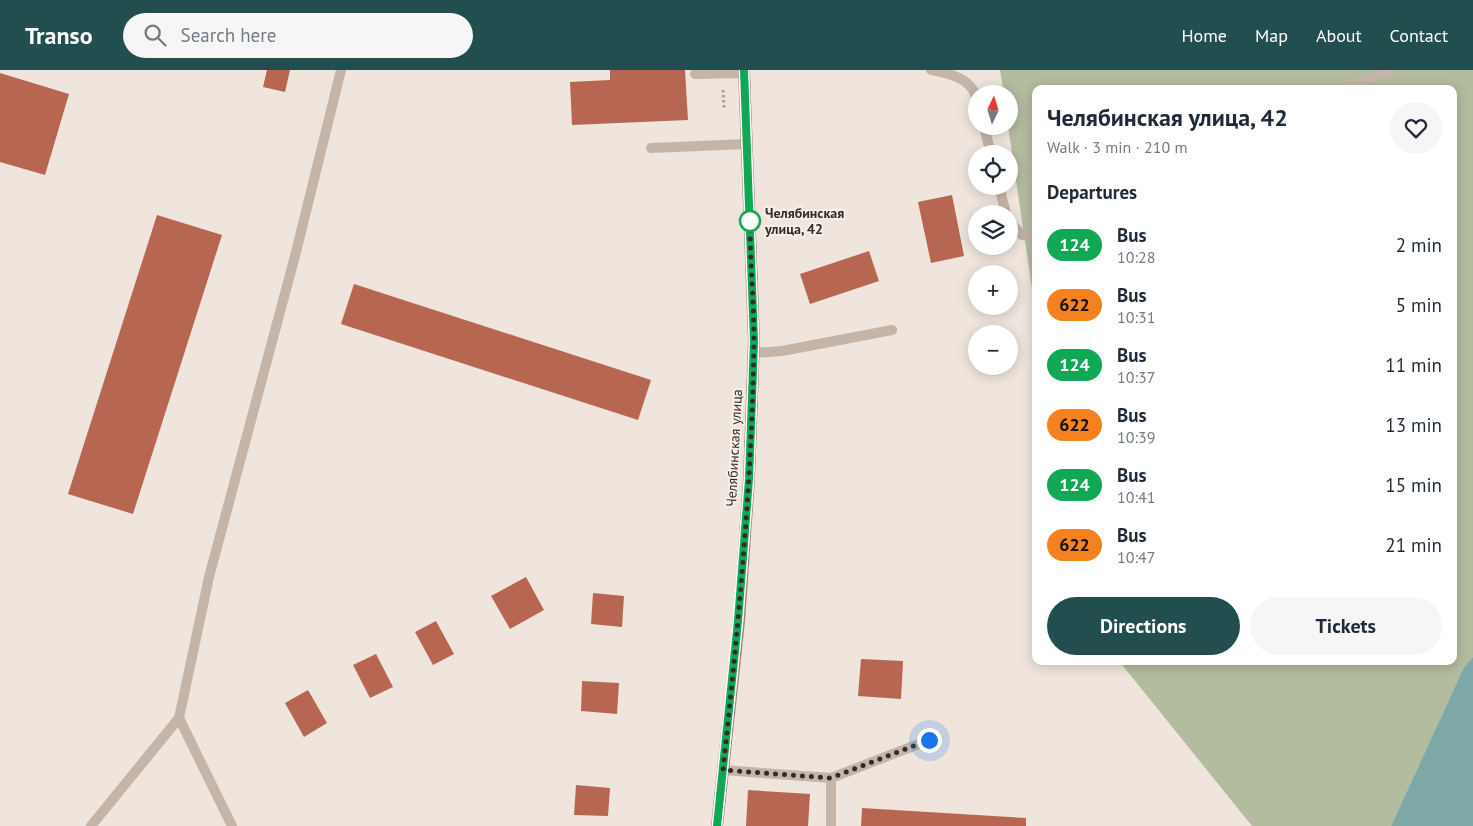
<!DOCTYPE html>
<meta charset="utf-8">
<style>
:root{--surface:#fff;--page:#f6f6f7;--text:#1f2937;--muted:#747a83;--accent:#234e50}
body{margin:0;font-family:"PT Sans",sans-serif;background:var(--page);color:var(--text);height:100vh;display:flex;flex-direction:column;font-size:19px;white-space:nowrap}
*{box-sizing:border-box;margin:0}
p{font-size:16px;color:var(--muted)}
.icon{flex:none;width:28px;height:28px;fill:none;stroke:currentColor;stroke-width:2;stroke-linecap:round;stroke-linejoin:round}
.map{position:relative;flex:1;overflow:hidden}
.drawer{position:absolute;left:1032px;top:15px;width:425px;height:580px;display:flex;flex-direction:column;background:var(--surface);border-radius:10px;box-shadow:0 2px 12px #0003}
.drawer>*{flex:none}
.badge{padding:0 10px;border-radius:16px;font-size:18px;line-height:32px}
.needle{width:32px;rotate:4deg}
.buttons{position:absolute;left:968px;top:15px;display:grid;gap:10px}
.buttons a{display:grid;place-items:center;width:50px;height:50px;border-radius:50%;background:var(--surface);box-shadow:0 2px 12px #0003;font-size:25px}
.you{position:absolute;width:25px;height:25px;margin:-12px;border:4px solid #fff;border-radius:50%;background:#1a73e8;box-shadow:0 0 0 8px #1a73e833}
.map>.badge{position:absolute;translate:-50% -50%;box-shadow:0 0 0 2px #fff}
h2{padding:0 15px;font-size:19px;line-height:45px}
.round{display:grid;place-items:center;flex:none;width:52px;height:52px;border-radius:26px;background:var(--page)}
.headline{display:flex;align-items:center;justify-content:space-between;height:85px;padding:0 15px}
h1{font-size:24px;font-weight:700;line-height:38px}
.action{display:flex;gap:10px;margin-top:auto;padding:10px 15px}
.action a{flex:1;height:58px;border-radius:30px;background:var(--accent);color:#fff;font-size:20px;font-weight:700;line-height:58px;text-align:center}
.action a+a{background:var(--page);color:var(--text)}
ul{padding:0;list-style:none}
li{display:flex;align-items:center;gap:15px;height:60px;padding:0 15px}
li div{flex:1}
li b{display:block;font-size:19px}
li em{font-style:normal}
li .badge{min-width:55px;font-weight:700;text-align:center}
header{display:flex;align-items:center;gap:30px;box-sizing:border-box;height:70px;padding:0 25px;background:var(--accent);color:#fff}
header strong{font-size:24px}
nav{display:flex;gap:28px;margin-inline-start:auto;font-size:18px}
.search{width:350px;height:45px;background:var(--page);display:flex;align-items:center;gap:12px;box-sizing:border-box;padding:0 18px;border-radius:28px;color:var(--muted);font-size:19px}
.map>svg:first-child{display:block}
.green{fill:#b3bc9e}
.water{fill:#7ea8a8}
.building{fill:#b76751}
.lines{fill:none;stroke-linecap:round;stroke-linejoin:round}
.path{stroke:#b19f94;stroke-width:3;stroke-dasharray:2.5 2.5;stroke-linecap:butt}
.lane{stroke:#c5b5a9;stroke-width:10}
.secondary{stroke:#98857b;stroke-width:12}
.line-casing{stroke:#fff;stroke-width:11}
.line{stroke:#10a855;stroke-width:8}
.walk{stroke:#332b28;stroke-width:5;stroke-dasharray:0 9}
.stop-dot{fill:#fff;stroke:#10a855;stroke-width:2.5}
.labels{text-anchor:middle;stroke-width:4;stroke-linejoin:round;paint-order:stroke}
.stop-label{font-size:14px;font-weight:bold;fill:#332b28;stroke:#f7efe8;text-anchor:start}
.street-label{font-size:14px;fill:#332b28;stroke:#f7efe8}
</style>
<header>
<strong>Transo</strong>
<div class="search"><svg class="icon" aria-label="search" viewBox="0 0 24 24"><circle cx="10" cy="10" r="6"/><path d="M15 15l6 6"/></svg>Search here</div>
<nav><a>Home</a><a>Map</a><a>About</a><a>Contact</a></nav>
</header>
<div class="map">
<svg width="1473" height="756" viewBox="0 0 1473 756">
<rect width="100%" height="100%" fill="#efe5dc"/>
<path class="green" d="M 1000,0 L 1473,0 L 1473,587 L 1464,597 L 1391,756 L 1252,756 L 1119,591 L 1454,591 L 1454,19 L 1036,19 L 1036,246 L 1008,56 L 1009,24 L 1004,24 Z"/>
<path class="water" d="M 1473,587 L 1473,756 L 1391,756 L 1464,597 Z"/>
<path class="building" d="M 267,0 L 290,0 L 285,22 L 263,17 Z
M 610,0 L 685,0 L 688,50 L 572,55 L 570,12 L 610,10 Z
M 0,3 L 69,24 L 45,105 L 0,92 Z
M 952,125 L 964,186 L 931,193 L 918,132 Z
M 157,145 L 222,165 L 133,444 L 68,424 Z
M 869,181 L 879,211 L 810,234 L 800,204 Z
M 354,214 L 651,310 L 638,350 L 341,254 Z
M 526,507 L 544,540 L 510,559 L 491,526 Z
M 593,523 L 624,526 L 622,557 L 591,554 Z
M 436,551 L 454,584 L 433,595 L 415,562 Z
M 376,584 L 393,617 L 370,628 L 353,595 Z
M 861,589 L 903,591 L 901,629 L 858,626 Z
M 582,611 L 619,613 L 617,644 L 581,641 Z
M 308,620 L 327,653 L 304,667 L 285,633 Z
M 576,715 L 610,718 L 608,746 L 574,745 Z
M 748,720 L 810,724 L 808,756 L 746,756 Z
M 862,738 L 1026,748 L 1026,756 L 861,756 Z"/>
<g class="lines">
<path class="path" d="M 723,20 L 724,39"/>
<path class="lane" d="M 931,0 C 948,3 971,8 976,27
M 695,4 L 744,3
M 1346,19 L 1390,0
M 984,56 L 991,84
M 651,78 L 747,74
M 999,116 L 1006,144
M 1009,151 L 1022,165 L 1036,163
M 754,283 L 782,281 L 892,260
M 179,648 L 232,756
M 723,700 L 831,708 L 929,670
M 91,756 L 179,648 L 209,507 L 295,186 L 341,0
M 831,756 L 831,708"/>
<path class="secondary" d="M 717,756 L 739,551 L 749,409 L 754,271 L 744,0"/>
</g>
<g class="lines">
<g class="line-casing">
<path id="line" d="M 717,756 L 738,551 L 749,409 L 751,355 L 754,271 L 744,0"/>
</g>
<use href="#line" class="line"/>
<path class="walk" d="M 750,151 C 750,191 754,232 754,272 C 752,415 738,558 723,700 L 831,708 L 929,670"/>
</g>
<circle class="stop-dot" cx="750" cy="151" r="10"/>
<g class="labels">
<g class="stop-label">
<text x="765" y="148">Челябинская<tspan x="765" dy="16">улица, 42</tspan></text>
</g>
<g class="street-label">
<text transform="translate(734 378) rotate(-87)" y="5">Челябинская улица</text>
</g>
</g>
</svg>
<div class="buttons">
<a><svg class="needle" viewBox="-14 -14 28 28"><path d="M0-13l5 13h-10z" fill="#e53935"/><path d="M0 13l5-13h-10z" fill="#747a83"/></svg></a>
<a><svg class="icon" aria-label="locate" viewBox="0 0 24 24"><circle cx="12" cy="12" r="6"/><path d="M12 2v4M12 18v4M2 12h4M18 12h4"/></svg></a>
<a><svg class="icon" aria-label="layers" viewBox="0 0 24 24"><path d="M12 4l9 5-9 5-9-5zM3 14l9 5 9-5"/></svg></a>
<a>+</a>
<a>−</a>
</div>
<div class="you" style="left:929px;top:670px"></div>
<section class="drawer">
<div class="headline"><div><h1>Челябинская улица, 42</h1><p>Walk · 3 min · 210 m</p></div><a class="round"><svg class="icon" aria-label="heart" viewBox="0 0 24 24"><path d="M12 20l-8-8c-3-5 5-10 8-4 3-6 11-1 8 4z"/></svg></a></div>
<h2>Departures</h2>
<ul>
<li><span class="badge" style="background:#10a855;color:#fff">124</span><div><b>Bus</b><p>10:28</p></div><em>2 min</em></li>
<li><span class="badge" style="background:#f58220;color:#111">622</span><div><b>Bus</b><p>10:31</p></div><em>5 min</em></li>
<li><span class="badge" style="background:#10a855;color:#fff">124</span><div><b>Bus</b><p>10:37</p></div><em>11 min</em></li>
<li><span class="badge" style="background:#f58220;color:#111">622</span><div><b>Bus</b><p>10:39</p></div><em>13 min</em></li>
<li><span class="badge" style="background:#10a855;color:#fff">124</span><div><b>Bus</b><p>10:41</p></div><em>15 min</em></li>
<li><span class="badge" style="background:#f58220;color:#111">622</span><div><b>Bus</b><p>10:47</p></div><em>21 min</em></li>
</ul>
<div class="action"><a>Directions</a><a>Tickets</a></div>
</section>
</div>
